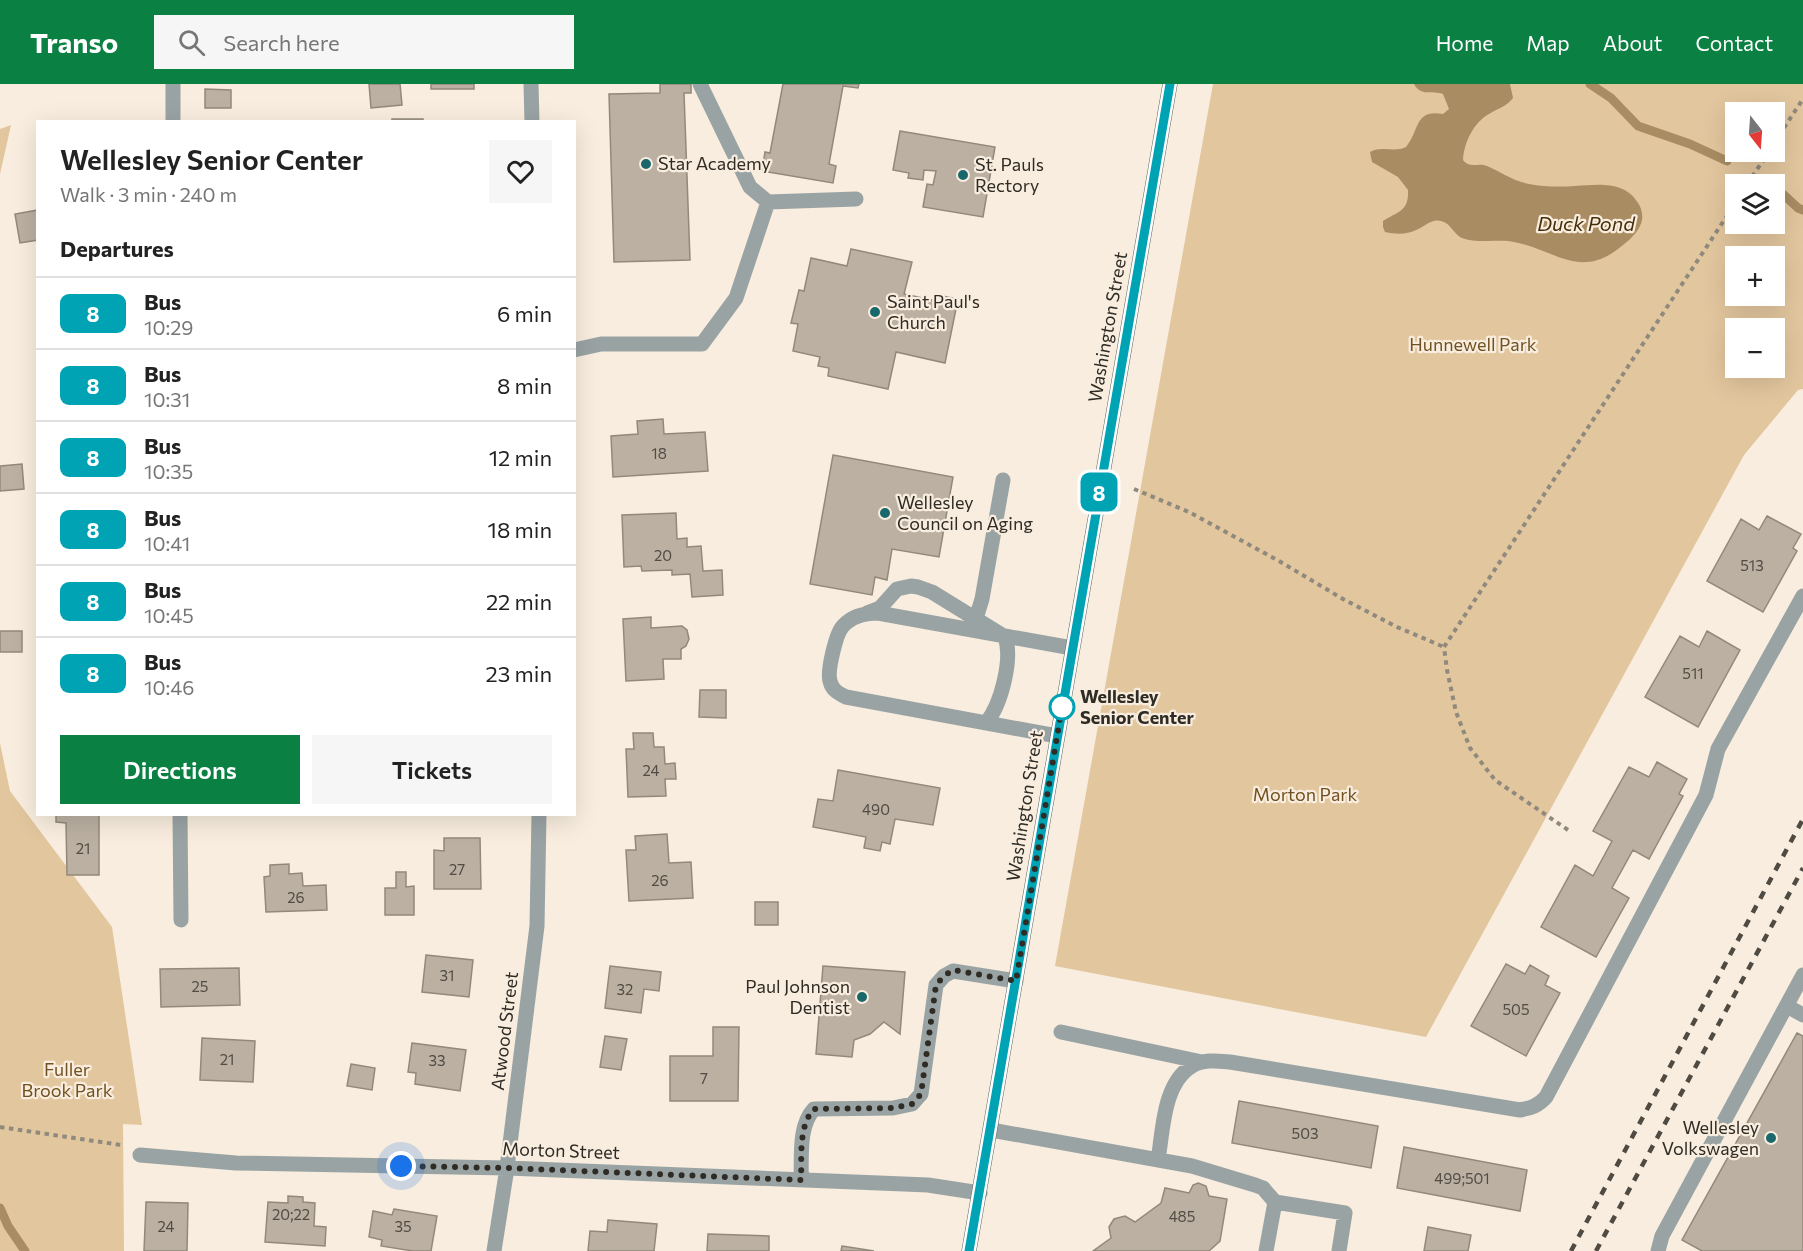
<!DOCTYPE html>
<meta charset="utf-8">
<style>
:root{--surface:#fff;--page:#f6f6f6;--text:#222;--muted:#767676;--line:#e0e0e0;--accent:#0b8043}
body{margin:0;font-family:Commissioner,sans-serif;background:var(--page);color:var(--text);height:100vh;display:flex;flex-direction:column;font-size:22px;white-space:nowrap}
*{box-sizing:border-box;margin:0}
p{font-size:20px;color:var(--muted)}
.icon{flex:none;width:33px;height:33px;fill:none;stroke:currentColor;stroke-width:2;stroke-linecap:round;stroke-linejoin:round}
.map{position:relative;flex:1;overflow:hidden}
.sheet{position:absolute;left:36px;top:36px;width:540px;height:696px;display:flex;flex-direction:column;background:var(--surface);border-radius:0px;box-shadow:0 6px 24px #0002}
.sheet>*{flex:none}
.badge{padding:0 12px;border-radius:9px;font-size:21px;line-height:39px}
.needle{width:39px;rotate:163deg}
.buttons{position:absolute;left:1725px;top:18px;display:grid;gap:12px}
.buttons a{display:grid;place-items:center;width:60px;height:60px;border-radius:0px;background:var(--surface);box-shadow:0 6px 24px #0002;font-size:30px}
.you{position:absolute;width:30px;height:30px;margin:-15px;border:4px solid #fff;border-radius:50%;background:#1a73e8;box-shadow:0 0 0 9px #1a73e833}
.map>.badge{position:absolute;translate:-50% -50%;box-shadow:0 0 0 3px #fff}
h2{padding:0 24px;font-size:22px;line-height:54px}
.round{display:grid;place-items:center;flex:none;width:63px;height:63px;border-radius:0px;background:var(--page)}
.head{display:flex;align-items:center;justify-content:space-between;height:102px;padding:0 24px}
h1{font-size:28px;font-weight:600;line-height:45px}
.primary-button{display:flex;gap:12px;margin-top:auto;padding:12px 24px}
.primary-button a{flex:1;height:69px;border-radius:0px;background:var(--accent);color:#fff;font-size:24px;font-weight:600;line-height:69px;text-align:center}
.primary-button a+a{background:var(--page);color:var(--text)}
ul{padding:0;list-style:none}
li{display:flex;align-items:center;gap:18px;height:72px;padding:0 24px;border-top:2px solid var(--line)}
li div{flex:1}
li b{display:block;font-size:22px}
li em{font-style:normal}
li .badge{min-width:66px;font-weight:700;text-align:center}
header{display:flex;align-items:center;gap:36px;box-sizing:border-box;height:84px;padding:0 30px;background:var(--accent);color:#fff}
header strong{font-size:28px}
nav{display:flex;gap:33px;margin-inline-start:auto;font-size:21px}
.search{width:420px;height:54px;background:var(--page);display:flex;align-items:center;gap:15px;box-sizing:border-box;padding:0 21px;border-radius:0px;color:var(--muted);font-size:22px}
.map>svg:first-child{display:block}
.green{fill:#e2c69e;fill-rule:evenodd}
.water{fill:#a98c61}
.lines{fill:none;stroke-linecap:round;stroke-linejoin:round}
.stream{stroke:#a98c61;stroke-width:9}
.building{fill:#bbb0a2;stroke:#93897b;stroke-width:1.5}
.path{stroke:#90897e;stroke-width:4;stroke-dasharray:4.5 4.5;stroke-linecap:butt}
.minor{stroke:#9aa3a4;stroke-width:15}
.major{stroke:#566666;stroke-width:15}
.rail{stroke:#4f4a42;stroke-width:4.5;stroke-dasharray:8 8;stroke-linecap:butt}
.line-casing{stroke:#fff;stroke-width:14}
.line{stroke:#00a3b4;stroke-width:9}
.walk{stroke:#2f2b25;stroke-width:6;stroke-dasharray:0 10.8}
.poi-dot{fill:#1a686b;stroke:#f8edde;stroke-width:2}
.stop-dot{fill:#fff;stroke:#00a3b4;stroke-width:3}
.labels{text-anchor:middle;stroke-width:4.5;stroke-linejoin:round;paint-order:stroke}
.number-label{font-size:15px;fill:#524c44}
.poi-label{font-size:18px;fill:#2f2b25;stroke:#f8edde;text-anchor:start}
.street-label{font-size:18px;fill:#2f2b25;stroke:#f8edde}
.park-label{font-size:18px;fill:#71511f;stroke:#f8edde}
.stop-label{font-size:18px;font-weight:bold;fill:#2f2b25;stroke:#f8edde;text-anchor:start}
.water-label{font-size:20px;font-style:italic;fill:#452f0b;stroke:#f8edde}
</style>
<header>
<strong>Transo</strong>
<div class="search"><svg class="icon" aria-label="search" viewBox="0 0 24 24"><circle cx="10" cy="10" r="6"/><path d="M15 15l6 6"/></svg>Search here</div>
<nav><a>Home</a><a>Map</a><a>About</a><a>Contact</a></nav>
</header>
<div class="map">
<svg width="1803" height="1167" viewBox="0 0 1803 1167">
<rect width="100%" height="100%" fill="#f8edde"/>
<path class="green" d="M 1213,0 L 1803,0 L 1803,305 L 1798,306 L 1744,371 L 1426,953 L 1055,882 ZM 1736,28 L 1774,28 L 1774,68 L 1736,68 ZM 1736,100 L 1774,100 L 1774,140 L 1736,140 ZM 1736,172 L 1774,172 L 1774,212 L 1736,212 ZM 1736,244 L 1774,244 L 1774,284 L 1736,284 Z
M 11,41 L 0,90 L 0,45 Z
M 0,659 L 10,707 L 112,843 L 142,1041 L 123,1040 L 124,1167 L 0,1167 Z"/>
<path class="water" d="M 1414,0 L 1510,0 L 1513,14 C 1506,23 1498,24 1489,30 C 1473,39 1464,59 1463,76 C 1470,85 1478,78 1487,82 C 1501,88 1513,97 1529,100 C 1544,103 1560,103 1575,102 C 1597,101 1624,96 1638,119 C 1641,123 1643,130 1642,136 C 1640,146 1631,155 1623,161 C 1579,199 1554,163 1508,157 C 1495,156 1474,159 1462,154 C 1454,151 1451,139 1441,137 C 1432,134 1424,143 1416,146 C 1406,151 1395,150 1385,148 L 1383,143 L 1383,137 C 1399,127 1409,127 1408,106 L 1398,93 L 1372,78 L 1370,68 C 1382,61 1394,69 1406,63 C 1420,46 1414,25 1443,30 L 1449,25 L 1443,10 C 1432,6 1421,13 1414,0 Z"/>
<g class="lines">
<path class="stream" d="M 1590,0 L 1611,14 L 1638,42 L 1690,60 L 1727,77
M 1784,111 L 1798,124 L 1803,126
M 0,1124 L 8,1142 L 25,1167"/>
</g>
<path class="building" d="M 369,0 L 400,0 L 402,21 L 371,24 Z
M 431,0 L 474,0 L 474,5 L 431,5 Z
M 660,0 L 691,0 L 691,9 L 684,9 L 690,176 L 614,178 L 609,10 L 660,9 Z
M 783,0 L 859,0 L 858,4 L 843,2 L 829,80 L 836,82 L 833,99 L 762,87 L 765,68 L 770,69 Z
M 205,5 L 231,6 L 231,24 L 205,24 Z
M 392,35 L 423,35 L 423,38 L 392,38 Z
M 900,47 L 995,63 L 983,133 L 923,123 L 927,100 L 933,101 L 936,87 L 924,86 L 923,96 L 908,94 L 909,89 L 893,86 Z
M 38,126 L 38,156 L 20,159 L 15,130 Z
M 851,165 L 912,178 L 904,210 L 941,218 L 943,212 L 958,215 L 945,279 L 896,268 L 888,305 L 828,292 L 829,284 L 818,282 L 820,273 L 793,267 L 798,240 L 791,239 L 799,206 L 804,207 L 811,174 L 847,182 Z
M 663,335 L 664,350 L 705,348 L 708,387 L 613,393 L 611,352 L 638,350 L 637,337 Z
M 833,371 L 953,393 L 939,473 L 892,465 L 887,496 L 875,493 L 872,511 L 810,500 Z
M 22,380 L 24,405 L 0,407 L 0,382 Z
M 676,429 L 677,455 L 687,454 L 687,463 L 701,462 L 703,487 L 722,486 L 723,511 L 692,513 L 690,490 L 672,491 L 672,486 L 642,487 L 641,482 L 624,483 L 622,431 Z
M 1767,432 L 1801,450 L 1793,464 L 1797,467 L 1763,528 L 1707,497 L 1741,435 L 1759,446 Z
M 651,533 L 651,544 L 682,542 L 687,546 L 689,555 L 686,562 L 681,565 L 681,575 L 663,575 L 664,595 L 626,597 L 623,535 Z
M 0,547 L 22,547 L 22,568 L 0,568 Z
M 1707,547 L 1740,566 L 1698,643 L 1645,613 L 1680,552 L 1699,563 Z
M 700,606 L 726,606 L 726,634 L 699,633 Z
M 633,649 L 653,649 L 654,663 L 664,663 L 665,680 L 675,679 L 676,695 L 665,695 L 666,712 L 628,713 L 626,665 L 634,665 Z
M 1657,678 L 1687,695 L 1679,710 L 1683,712 L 1649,775 L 1633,766 L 1612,804 L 1629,814 L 1596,873 L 1541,843 L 1575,781 L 1593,792 L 1612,757 L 1593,747 L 1629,683 L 1649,693 Z
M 838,686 L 940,704 L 933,741 L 895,735 L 890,760 L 882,758 L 880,767 L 864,764 L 866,753 L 813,743 L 818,715 L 833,717 Z
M 56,730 L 99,730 L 99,791 L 67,791 L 66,739 L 56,738 Z
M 667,750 L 669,779 L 691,778 L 693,814 L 629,817 L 626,766 L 636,766 L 635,752 Z
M 444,754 L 480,754 L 481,805 L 434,805 L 434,766 L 444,767 Z
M 289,780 L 289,790 L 302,789 L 303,802 L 326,801 L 327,826 L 266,828 L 264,793 L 270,792 L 270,781 Z
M 396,788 L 406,788 L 406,803 L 414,802 L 414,831 L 385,831 L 385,804 L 396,804 Z
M 755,818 L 778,818 L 778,841 L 755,841 Z
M 426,871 L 473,876 L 469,913 L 422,908 Z
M 1506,880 L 1525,890 L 1530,881 L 1549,892 L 1545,901 L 1560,909 L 1526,972 L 1471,942 Z
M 610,882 L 661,888 L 659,907 L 644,905 L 641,929 L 605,924 Z
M 823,882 L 905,888 L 900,950 L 884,938 L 870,950 L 854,956 L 852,973 L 816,970 Z
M 239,884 L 240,921 L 161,923 L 160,885 Z
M 713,943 L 739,943 L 738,1017 L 670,1017 L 670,972 L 713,972 Z
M 1797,949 L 1803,952 L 1803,1167 L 1702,1167 L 1682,1156 Z
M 605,952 L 627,955 L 621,986 L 600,983 Z
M 202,954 L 255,957 L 253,998 L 200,996 Z
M 412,959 L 466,966 L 460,1007 L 415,1000 L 416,989 L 408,988 Z
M 351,980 L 375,984 L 372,1006 L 347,1002 Z
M 1239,1017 L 1378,1042 L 1371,1084 L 1232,1059 Z
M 1404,1063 L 1527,1086 L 1520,1127 L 1397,1104 Z
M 1198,1099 L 1206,1102 L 1209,1112 L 1227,1115 L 1220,1157 L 1209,1167 L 1093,1167 L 1111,1154 L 1109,1143 L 1114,1135 L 1125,1132 L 1135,1138 L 1161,1119 L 1165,1104 L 1189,1109 L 1193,1101 Z
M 288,1112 L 303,1113 L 303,1118 L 315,1119 L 314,1142 L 326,1143 L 325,1162 L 265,1158 L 268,1118 L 288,1119 Z
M 146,1118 L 188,1119 L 187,1167 L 144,1167 Z
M 394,1125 L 437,1132 L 431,1167 L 413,1167 L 381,1162 L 382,1156 L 369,1153 L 373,1127 L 392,1131 Z
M 608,1136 L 657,1140 L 654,1167 L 588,1167 L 590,1147 L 607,1148 Z
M 1428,1143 L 1471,1151 L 1468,1167 L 1424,1167 Z
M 708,1150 L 769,1152 L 769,1167 L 707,1167 Z
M 842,1162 L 874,1167 L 841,1167 Z"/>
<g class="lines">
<path class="path" d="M 1774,59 L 1803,15
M 1747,100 L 1769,68
M 1134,405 L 1189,428 L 1279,477 L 1343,515 L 1397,543 L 1444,563
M 1568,746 L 1495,696 L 1470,664 L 1456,628 L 1447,586 L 1444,563 L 1736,118
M 0,1043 L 121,1061"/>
<path class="minor" d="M 173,0 L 173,38
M 531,0 L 532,38
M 700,0 L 750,103 L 768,118
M 574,266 L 601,260 L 702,260 L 736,214 L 768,118 L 856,115
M 867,529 L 880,524 L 897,505 L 911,502 L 918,503 L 932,508 L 1005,553 C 1013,575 1001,621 986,639
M 973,544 L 982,515 L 1003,396
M 1057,652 L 846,613 C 838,609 832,606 830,597 C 827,587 836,549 843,542 C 852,532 865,529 878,529 L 1072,564
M 180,730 L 181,836
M 1787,922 L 1803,931
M 1061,948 L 1202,978
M 991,1046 L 1192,1082 L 1255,1101 L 1263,1104 L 1275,1118 L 1266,1167
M 140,1071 L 236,1079 L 507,1084 L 928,1101 L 980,1109
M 1158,1076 C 1163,1047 1163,999 1192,982 C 1203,975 1218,977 1230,978 L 1520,1026 C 1531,1024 1538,1022 1546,1013 L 1706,711 L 1718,665 L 1803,512
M 801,1096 C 802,1074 798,1042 814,1025 L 893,1024 L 912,1020 L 921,1010 L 936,901 L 944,892 L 953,887 L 1016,897
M 1275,1118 L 1345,1129 L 1339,1167
M 494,1167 L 507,1084 L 537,842 L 539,730
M 1658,1167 L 1662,1152 L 1803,891"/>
<path class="major" d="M 969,1167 L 1170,0"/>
<path class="rail" d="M 1571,1167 L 1803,735
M 1596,1167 L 1803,784"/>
</g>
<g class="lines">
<g class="line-casing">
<path id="line" d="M 969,1167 L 1170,0"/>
</g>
<use href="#line" class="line"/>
<path class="walk" d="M 401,1082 L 507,1084 L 801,1096 C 802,1074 798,1042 814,1025 L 893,1024 L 912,1020 L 921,1010 L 936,901 L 944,892 L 953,886 L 1016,897 L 1062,623"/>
</g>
<g class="poi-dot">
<circle cx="646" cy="80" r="6"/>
<circle cx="963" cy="91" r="6"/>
<circle cx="875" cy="228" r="6"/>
<circle cx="885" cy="429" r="6"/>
<circle cx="862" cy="913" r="6"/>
<circle cx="1771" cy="1054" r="6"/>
</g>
<circle class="stop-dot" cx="1062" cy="623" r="12"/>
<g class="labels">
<g class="number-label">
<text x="659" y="375">18</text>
<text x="663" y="477">20</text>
<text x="1752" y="487">513</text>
<text x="1693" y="595">511</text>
<text x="651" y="692">24</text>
<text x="876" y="731">490</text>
<text x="83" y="770">21</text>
<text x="457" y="791">27</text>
<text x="660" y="802">26</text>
<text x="296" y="819">26</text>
<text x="447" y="897">31</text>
<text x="200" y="908">25</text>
<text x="625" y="911">32</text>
<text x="1516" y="931">505</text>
<text x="227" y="981">21</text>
<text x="437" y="982">33</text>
<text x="704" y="1000">7</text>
<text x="1305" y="1055">503</text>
<text x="1462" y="1100">499;501</text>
<text x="291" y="1136">20;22</text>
<text x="1182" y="1138">485</text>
<text x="166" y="1148">24</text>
<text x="403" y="1148">35</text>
</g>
<g class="poi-label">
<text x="658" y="86">Star Academy</text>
<text x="975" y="87">St. Pauls<tspan x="975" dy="21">Rectory</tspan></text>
<text x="887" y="224">Saint Paul's<tspan x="887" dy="21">Church</tspan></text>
<text x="897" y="425">Wellesley<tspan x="897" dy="21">Council on Aging</tspan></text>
<text x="850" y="909" text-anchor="end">Paul Johnson<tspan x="850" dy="21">Dentist</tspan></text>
<text x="1759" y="1050" text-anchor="end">Wellesley<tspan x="1759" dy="21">Volkswagen</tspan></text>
</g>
<g class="street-label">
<text transform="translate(1108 243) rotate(-80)" y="6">Washington Street</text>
<text transform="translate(1025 722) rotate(-81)" y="6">Washington Street</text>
<text transform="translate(505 947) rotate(-83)" y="6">Atwood Street</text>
<text transform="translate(561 1067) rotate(2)" y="6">Morton Street</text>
</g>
<g class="park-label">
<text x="1473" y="267">Hunnewell Park</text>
<text x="1305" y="717">Morton Park</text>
<text x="67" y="992">Fuller<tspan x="67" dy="21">Brook Park</tspan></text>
</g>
<g class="stop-label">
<text x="1080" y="619">Wellesley<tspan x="1080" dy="21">Senior Center</tspan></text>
</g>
<g class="water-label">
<text x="1586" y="147">Duck Pond</text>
</g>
</g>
</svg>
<div class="buttons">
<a><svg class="needle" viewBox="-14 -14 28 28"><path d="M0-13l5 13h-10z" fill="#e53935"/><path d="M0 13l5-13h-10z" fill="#767676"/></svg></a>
<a><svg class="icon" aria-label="layers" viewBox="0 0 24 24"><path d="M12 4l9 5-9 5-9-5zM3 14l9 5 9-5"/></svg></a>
<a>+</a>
<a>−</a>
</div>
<div class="you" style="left:401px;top:1082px"></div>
<b class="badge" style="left:1099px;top:408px;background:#00a3b4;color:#fff">8</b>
<section class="sheet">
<div class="head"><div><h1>Wellesley Senior Center</h1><p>Walk · 3 min · 240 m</p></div><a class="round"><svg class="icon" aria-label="heart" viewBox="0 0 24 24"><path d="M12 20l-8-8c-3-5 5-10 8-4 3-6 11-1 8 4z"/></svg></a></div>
<h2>Departures</h2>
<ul>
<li><span class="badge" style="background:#00a3b4;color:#fff">8</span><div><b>Bus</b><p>10:29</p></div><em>6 min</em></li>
<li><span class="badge" style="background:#00a3b4;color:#fff">8</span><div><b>Bus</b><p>10:31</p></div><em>8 min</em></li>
<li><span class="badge" style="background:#00a3b4;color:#fff">8</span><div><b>Bus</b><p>10:35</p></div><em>12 min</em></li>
<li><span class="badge" style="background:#00a3b4;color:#fff">8</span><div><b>Bus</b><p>10:41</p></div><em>18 min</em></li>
<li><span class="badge" style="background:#00a3b4;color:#fff">8</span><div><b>Bus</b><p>10:45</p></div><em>22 min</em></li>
<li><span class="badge" style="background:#00a3b4;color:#fff">8</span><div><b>Bus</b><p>10:46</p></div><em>23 min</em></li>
</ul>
<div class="primary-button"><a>Directions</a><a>Tickets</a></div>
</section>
</div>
